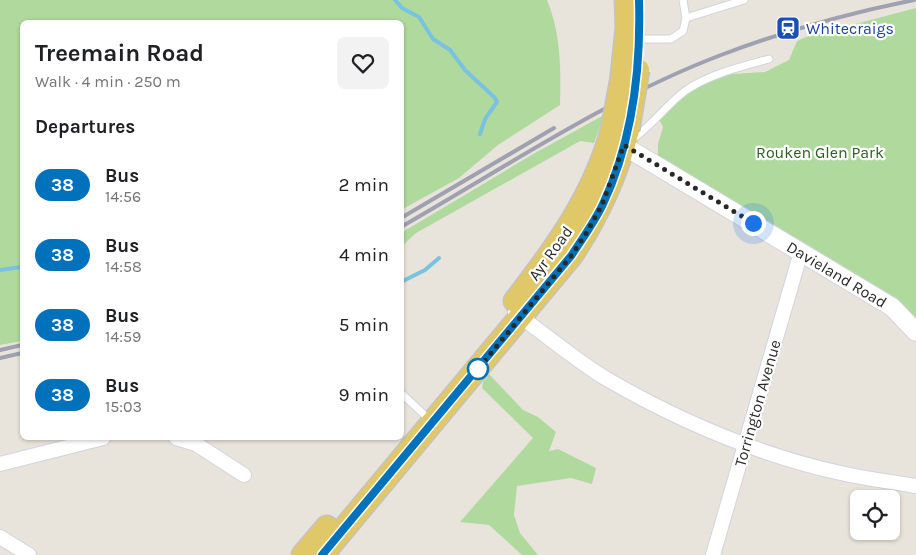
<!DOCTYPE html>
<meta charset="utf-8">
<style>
:root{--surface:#fff;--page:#f2f2f2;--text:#202124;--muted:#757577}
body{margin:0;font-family:Karla,sans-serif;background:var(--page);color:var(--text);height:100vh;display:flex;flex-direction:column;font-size:19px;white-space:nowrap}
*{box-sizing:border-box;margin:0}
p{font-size:16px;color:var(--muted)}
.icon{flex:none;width:28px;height:28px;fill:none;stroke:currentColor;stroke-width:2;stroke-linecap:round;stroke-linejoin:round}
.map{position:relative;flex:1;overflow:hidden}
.side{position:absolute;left:20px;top:20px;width:384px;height:420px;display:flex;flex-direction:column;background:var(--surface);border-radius:8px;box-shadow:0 1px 4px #0004}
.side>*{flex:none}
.badge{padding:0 10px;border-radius:16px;font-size:18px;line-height:32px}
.fabs{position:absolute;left:850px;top:490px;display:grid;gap:10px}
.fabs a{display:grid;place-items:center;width:50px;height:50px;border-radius:8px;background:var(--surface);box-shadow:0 1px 4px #0004;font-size:25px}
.you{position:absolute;width:25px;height:25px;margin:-12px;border:4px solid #fff;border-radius:50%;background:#1a73e8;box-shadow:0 0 0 8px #1a73e833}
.map>.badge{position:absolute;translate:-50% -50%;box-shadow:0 0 0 2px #fff}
h2{padding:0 15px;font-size:19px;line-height:45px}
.round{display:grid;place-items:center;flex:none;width:52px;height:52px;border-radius:8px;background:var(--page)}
.headline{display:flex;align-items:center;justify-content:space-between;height:85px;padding:0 15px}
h1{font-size:24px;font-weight:700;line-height:38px}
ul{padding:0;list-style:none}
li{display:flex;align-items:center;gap:15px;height:70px;padding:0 15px}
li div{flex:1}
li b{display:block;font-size:19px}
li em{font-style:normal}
li .badge{min-width:55px;font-weight:700;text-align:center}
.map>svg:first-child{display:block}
.green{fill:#b0da9d}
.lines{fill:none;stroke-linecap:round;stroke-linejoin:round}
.stream{stroke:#79c2e0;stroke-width:4}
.service-casing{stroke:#d1d3e0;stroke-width:9}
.minor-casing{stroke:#d1d3e0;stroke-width:16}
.tertiary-casing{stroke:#d1d3e0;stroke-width:20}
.primary-casing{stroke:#c3c3c3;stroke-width:25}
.service{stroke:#fff;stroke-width:7}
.minor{stroke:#fff;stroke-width:14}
.tertiary{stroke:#fff;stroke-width:18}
.primary{stroke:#e0c869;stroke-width:22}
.rail{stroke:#9fa1b0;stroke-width:4}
.primary-bridge-casing{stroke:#c3c3c3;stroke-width:25;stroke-linecap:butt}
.primary-bridge{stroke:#e0c869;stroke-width:22}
.line-casing{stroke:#fff;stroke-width:11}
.line{stroke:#0072bc;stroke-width:8}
.walk{stroke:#282828;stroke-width:5;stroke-dasharray:0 9}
.stop-dot{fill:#fff;stroke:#0072bc;stroke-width:2.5}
.labels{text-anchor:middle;stroke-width:4.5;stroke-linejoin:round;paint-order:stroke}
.transit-label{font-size:16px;fill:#164399;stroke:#fff;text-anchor:start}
.park-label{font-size:16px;fill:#2c5c21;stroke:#fff}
.street-label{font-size:16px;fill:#282828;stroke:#fff}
</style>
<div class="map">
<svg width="916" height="555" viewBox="0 0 916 555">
<rect width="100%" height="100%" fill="#e9e4db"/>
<path class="green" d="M 0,0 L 547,0 C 561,33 561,70 560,105 L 498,145 L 459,178 L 401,210 L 401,22 L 22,22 L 22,341 L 0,345 Z
M 916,8 L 916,332 L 658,166 L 658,144 L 663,127 L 658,117 L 686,90 L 718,75 L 765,72 L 789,60 L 797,41 L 806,37 Z
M 604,115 L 594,143 L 580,141 L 416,233 L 401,247 L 401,233 L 535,153 Z
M 489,374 L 523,410 L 538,417 L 556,432 L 549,451 L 558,449 L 596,468 L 592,484 L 571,478 L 517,486 L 514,515 L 520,533 L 538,555 L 522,555 L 489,525 L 460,522 L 533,438 L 482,388 L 483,382 Z"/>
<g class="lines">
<path class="stream" d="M 395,0 L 402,8 L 419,17 L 433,39 L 450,50 L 465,70 L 495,98 L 497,102 L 485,119 L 480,134
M 0,270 L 22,267
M 401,282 L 425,270 L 439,258"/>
<g class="service-casing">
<path id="service" d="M 686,18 L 744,0
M 629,39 L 671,39 L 683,31 L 686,18 L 683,0
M 630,141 C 651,127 665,106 685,91 C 709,74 741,67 769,59
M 401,393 L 430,420"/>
</g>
<g class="minor-casing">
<path id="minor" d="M 515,313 C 545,334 574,359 605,378 C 679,421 761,456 845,474 C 868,479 892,482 916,486
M 176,438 L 196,444 L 244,475
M 0,464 L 103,438
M 0,537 L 29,555
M 713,555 L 801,252"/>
</g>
<g class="tertiary-casing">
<path id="tertiary" d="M 614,140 L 892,307 L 916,332"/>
</g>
<g class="primary-casing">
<path id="primary" d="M 622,75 L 627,27 L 626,0
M 515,301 C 556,248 594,196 612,130
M 303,555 L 327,527
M 322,555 L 571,256 C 598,216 616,177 628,130"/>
</g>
<use href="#service" class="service"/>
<use href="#minor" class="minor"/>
<use href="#tertiary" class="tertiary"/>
<use href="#primary" class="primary"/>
<path class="rail" d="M 401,218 L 554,128
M 401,227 C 506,167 608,98 721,55 C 784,31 849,13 914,0
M 0,350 L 22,345
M 0,358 L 22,353"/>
<g class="primary-bridge-casing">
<path id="primary-bridge" d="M 612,130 L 622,77
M 628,130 L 638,70"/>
</g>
<use href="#primary-bridge" class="primary-bridge"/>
</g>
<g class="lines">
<g class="line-casing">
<path id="line" d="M 322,555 L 571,256 C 582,239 594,223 603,204 C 633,140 641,70 639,0"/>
</g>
<use href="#line" class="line"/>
<path class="walk" d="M 478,369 L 473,375 L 571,256 L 587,232 L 602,205 L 624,145 L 753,223"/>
</g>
<defs>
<g id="station-square" transform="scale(1.25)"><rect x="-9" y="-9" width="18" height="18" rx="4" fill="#1a4fb4" stroke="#fff"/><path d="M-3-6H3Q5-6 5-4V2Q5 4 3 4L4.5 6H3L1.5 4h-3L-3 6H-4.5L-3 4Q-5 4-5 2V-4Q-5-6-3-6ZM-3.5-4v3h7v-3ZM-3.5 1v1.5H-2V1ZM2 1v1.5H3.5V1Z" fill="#fff"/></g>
</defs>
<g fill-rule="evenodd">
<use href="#station-square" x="788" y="28"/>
</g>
<circle class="stop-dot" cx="478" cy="369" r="10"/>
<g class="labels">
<g class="transit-label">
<text x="806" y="34">Whitecraigs</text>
</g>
<g class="park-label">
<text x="820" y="158">Rouken Glen Park</text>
</g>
<g class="street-label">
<text transform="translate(550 253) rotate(-54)" y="6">Ayr Road</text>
<text transform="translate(837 274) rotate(31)" y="6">Davieland Road</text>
<text transform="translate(757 403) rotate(-74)" y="6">Torrington Avenue</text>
</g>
</g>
</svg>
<div class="fabs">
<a><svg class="icon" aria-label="locate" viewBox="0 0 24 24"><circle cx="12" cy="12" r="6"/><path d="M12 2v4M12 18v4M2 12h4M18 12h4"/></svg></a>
</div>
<div class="you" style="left:753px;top:223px"></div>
<section class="side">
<div class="headline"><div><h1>Treemain Road</h1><p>Walk · 4 min · 250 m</p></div><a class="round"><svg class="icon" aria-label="heart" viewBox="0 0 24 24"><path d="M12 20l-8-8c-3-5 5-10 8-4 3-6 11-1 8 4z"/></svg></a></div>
<h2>Departures</h2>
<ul>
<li><span class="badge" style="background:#0072bc;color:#fff">38</span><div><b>Bus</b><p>14:56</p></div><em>2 min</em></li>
<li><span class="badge" style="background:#0072bc;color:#fff">38</span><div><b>Bus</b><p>14:58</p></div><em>4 min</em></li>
<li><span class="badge" style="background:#0072bc;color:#fff">38</span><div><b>Bus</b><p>14:59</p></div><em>5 min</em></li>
<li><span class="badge" style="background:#0072bc;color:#fff">38</span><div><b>Bus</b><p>15:03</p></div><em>9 min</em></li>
</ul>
</section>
</div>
